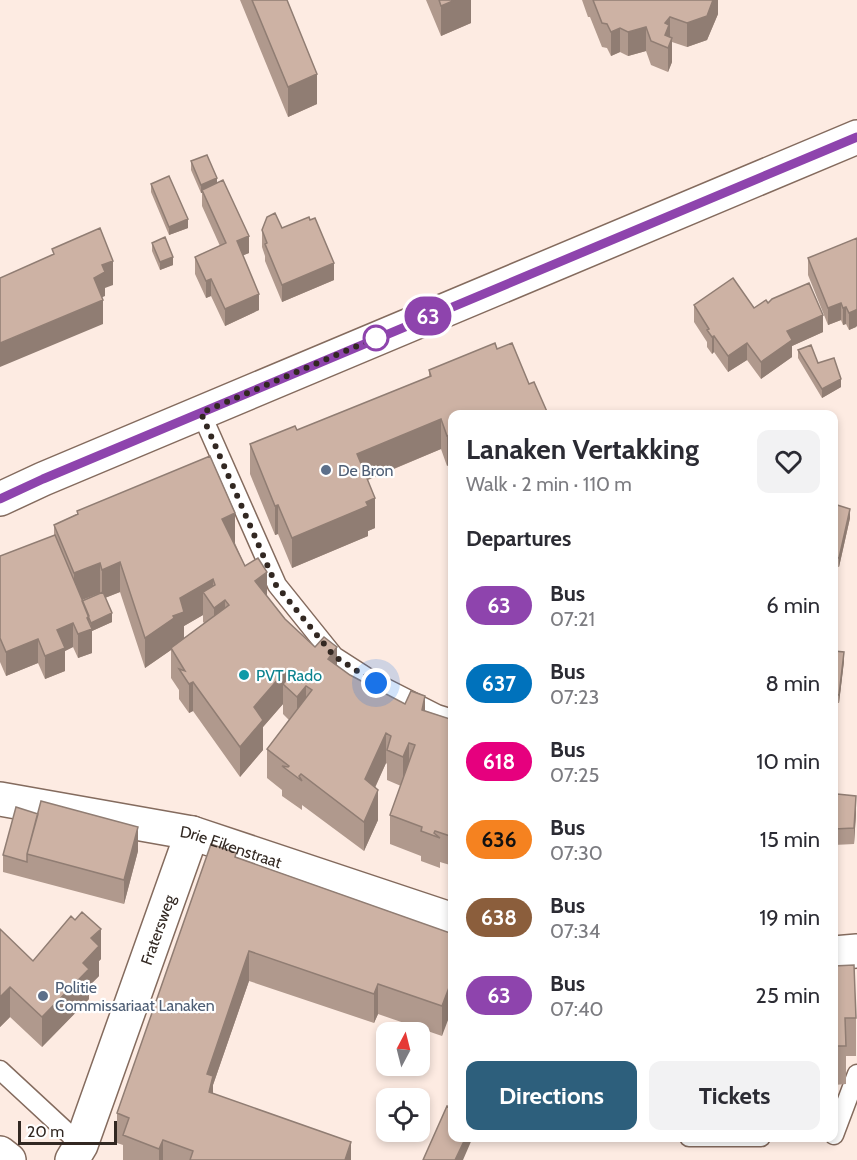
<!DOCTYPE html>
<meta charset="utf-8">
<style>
:root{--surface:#fff;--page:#f2f2f3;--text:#2b2b33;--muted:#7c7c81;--accent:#2d5f7c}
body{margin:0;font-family:Cabin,sans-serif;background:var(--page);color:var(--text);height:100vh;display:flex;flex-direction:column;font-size:22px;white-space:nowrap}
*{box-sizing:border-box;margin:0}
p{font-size:20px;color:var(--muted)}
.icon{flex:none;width:33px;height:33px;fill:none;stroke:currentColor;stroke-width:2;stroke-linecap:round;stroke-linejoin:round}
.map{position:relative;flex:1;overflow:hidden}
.sheet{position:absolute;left:448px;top:410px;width:390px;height:732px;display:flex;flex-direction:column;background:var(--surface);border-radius:12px;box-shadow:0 3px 9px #0003}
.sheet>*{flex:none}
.badge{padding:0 12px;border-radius:20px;font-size:21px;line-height:39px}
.needle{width:39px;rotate:7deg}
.tools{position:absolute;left:376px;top:1022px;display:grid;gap:12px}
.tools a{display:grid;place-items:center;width:54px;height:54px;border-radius:12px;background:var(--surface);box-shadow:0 3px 9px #0003;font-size:30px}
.scale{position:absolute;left:18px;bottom:15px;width:99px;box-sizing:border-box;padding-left:6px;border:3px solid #322822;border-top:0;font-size:16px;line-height:21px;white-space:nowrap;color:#322822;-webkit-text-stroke:4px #fff;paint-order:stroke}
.you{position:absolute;width:30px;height:30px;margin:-15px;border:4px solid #fff;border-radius:50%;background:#1a73e8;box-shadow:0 0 0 9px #1a73e833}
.map>.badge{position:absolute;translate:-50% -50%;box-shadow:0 0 0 3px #fff}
h2{padding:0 18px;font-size:22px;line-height:54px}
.round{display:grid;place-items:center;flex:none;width:63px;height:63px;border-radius:12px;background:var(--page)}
.summary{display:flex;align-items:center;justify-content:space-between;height:102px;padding:0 18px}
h1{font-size:28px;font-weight:700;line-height:45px}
.action{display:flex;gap:12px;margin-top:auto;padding:12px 18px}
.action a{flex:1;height:69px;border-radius:12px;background:var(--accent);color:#fff;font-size:24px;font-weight:700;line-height:69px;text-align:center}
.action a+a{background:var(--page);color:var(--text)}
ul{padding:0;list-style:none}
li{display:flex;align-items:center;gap:18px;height:78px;padding:0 18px}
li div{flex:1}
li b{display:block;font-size:22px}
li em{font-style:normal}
li .badge{min-width:66px;font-weight:700;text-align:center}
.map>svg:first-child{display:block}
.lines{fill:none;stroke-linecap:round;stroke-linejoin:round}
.lane-casing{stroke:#846b5e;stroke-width:21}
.street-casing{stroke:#846b5e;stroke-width:36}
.secondary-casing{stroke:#846b5e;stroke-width:36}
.lane{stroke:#fff;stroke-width:18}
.street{stroke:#fff;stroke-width:33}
.secondary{stroke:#fff;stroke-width:33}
.wall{fill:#b0998d;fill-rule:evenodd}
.shaded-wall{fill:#907d73}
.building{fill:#cdb2a4;stroke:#907d73;stroke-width:1.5}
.line-casing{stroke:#fff;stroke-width:14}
.line{stroke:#8e44ad;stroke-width:9}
.walk{stroke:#322822;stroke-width:6;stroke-dasharray:0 10.8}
.stop-dot{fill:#fff;stroke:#8e44ad;stroke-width:3}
.service-dot{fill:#5c6f8a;stroke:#fff;stroke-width:2}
.culture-dot{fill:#0f9aa8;stroke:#fff;stroke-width:2}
.labels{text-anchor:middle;stroke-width:4.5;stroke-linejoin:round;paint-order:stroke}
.service-label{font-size:16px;fill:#4e5e75;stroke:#fff;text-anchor:start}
.culture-label{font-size:16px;fill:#0d838f;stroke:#fff;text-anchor:start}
.street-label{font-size:16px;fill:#322822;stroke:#fff}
</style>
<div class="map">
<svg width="857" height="1160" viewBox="0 0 857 1160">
<rect width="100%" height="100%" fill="#fdebe2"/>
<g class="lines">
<g class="lane-casing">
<path id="lane" d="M 201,413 L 277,585 L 334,656 L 376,683 L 437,714 L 453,719
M 0,1070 L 81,1145
M 834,1135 L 857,1074
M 689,1137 L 761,1137"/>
</g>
<g class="street-casing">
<g id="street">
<path id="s1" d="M 0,799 L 192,833 L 453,920"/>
<path d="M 834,953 L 857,951"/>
<path id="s2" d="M 72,1160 L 81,1145 L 192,833"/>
</g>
</g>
<g class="secondary-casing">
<path id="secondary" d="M 0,499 L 43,479 L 857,137
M 0,1153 L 9,1160"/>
</g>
<use href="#lane" class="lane"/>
<use href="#street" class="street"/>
<use href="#secondary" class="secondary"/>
</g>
<path class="wall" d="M 240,0 L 287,0 L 317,104 L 288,117 Z
M 426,0 L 471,0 L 471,23 L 441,36 Z
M 582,0 L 718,0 L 718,14 L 707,40 L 687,47 L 672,42 L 672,62 L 668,72 L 651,65 L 646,51 L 628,56 L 620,52 L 611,56 L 607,48 L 602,47 L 590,17 L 588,17 Z
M 191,161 L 217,183 L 249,253 L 243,255 L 259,310 L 225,326 L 211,296 L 206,298 L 195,274 L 195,257 L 220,246 L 202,206 L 202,193 L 201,193 L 191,170 Z
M 151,184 L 188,228 L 169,235 L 151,192 Z
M 310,220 L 334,280 L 282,302 L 265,261 L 265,256 L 262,247 L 262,230 L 282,228 Z
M 857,238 L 856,327 L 849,330 L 846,324 L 843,325 L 841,320 L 828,325 L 808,275 L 808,258 Z
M 152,243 L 173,265 L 160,270 L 152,251 Z
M 768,303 L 823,332 L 792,346 L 792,357 L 761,379 L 747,360 L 728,372 L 714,352 L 712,354 L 707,347 L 707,342 L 694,322 L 694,305 L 754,308 Z
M 798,350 L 818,363 L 841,387 L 822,398 L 798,358 Z
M 429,370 L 453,414 L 447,466 L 441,449 L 368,480 L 375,528 L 368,531 L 368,536 L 292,568 L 278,534 L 275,535 L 250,474 L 250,444 L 297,430 L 429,377 Z
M 834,504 L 850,518 L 839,567 L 834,566 Z
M 77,511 L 235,543 L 245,566 L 267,596 L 285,619 L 315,647 L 337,665 L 350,675 L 405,704 L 453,720 L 450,865 L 440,862 L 440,868 L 421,861 L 421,856 L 390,844 L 390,815 L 401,786 L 387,780 L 387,764 L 386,763 L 375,788 L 378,820 L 364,851 L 302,805 L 302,810 L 282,796 L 282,790 L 267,778 L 267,749 L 289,720 L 283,714 L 283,704 L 263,727 L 263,750 L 240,777 L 193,711 L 189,713 L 179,699 L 179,690 L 171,678 L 171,650 L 145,668 L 120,592 L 105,598 L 112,622 L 92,631 L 92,653 L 78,658 L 73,647 L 65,651 L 65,671 L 45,679 L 38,663 L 6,676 L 0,662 L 0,556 L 54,536 L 54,525 L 77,514 ZM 100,593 L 82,601 L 82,600 ZM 203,615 L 203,622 L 204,623 L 184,639 L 184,626 Z
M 834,651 L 844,661 L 839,703 L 834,703 Z
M 856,813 L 854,844 L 834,845 L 834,815 Z
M 138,851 L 124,904 L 3,872 L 3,855 Z
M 236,857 L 453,934 L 442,1036 L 378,1014 L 374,1023 L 249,981 L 213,1085 L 213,1093 L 351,1160 L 123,1160 L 123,1145 L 117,1143 L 117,1113 Z
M 0,929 L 33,961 L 101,959 L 99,961 L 99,976 L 89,986 L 89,999 L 42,1047 L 10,1017 L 0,1027 Z
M 834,966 L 856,1018 L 856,1056 L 846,1056 L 846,1084 L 834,1085 Z"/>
<path class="shaded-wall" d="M 455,0 L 471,0 L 471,23 L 441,36 L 441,6 Z
M 713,0 L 718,0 L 718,14 L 707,40 L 687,47 L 687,23 Z
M 670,17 L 670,40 L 672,38 L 672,62 L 668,72 L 668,48 L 665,46 L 665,23 Z
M 646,27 L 646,51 L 628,56 L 628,32 Z
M 620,28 L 620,52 L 611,56 L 611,32 Z
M 317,74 L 317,104 L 288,117 L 288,87 Z
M 217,178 L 217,187 L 202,190 L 202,193 L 201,193 L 201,185 Z
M 188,219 L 188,228 L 169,235 L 169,227 Z
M 249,236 L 249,253 L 237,258 L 237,241 Z
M 173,257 L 173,265 L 160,270 L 160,262 Z
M 113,261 L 113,285 L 105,288 L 105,296 L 94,301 L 94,278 L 102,265 Z
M 334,263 L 334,280 L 282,302 L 282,285 Z
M 211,279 L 211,296 L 206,298 L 206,281 Z
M 259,294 L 259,310 L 225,326 L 225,309 Z
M 103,300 L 103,324 L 0,367 L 0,343 Z
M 841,303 L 841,320 L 828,325 L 828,308 Z
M 846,307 L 846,324 L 843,325 L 843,308 Z
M 857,309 L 857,326 L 856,327 L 849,330 L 849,313 Z
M 823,315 L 823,332 L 792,346 L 792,357 L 761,379 L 761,362 L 787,331 Z
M 714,336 L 714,352 L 712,354 L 712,337 Z
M 747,343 L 747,360 L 728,372 L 728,356 Z
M 841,379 L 841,387 L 822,398 L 822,389 Z
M 441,419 L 441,449 L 357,484 L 357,454 Z
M 453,434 L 453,463 L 447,466 L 447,436 Z
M 375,498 L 375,528 L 368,531 L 368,536 L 292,568 L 292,538 Z
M 278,505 L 278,534 L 275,535 L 275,506 Z
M 850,509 L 850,518 L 839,567 L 839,558 Z
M 235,513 L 235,543 L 222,549 L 222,519 Z
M 120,562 L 120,592 L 102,599 L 102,570 Z
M 100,563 L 100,593 L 74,603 L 74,573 Z
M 267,572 L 267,602 L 255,581 Z
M 213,579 L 213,607 L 203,592 L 203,615 L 184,626 L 184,641 L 171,648 L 171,650 L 145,668 L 145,638 L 173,616 L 180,598 Z
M 225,600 L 225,630 L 214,638 L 214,608 Z
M 112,613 L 112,622 L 92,631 L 92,653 L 78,658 L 78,634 L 87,618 L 89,616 L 89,630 L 91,629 L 91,623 Z
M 73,623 L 73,647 L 65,651 L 65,671 L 45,679 L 45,656 L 57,630 Z
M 38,639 L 38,663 L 6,676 L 6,652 Z
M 337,647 L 337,677 L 328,659 Z
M 844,652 L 844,661 L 839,703 L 839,695 Z
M 286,670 L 286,688 L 283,684 L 283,704 L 263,727 L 263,750 L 240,777 L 240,747 L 254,707 Z
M 193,682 L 193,711 L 189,713 L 189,684 Z
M 306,686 L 306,716 L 297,727 L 297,697 Z
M 425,696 L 425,726 L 422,710 Z
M 386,733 L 386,763 L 365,809 L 365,779 Z
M 409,743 L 409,773 L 403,787 L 403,757 Z
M 378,790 L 378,820 L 364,851 L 364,822 Z
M 856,796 L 856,813 L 854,844 L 854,828 Z
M 453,822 L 453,852 L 450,865 L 450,836 Z
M 138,827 L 138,851 L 124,904 L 124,880 Z
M 101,929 L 101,959 L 99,961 L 99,976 L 89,986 L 89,999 L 42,1047 L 42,1017 L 91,938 Z
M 249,951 L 249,981 L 213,1085 L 213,1106 L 209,1122 L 207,1074 Z
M 453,977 L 453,1007 L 442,1036 L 442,1006 Z
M 378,984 L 378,1014 L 374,1023 L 374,994 Z
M 10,987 L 10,1017 L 0,1027 L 0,997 Z
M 466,1137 L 473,1137 L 463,1160 L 455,1160 Z
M 163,1140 L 163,1160 L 159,1160 L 159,1149 Z
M 351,1142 L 351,1160 L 345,1160 Z"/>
<path class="building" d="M 252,0 L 287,0 L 317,74 L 288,87 Z
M 439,0 L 455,0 L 441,6 Z
M 593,0 L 713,0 L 707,16 L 687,23 L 670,17 L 665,23 L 669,25 L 665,35 L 672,38 L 668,48 L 651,41 L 646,27 L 628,32 L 620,28 L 611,32 L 607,24 L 602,23 Z
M 207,155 L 217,178 L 201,185 L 191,161 Z
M 169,176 L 188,219 L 169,227 L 151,184 Z
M 223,180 L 249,236 L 237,241 L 259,294 L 225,309 L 211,279 L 206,281 L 195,257 L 226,243 L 202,190 Z
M 275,213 L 282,228 L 309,217 L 310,220 L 315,218 L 334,263 L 282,285 L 265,244 L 267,243 L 262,230 L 267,217 Z
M 100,228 L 113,261 L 102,265 L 105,272 L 94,278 L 103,300 L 0,343 L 0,278 L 54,254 L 52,249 Z
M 165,237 L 173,257 L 160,262 L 152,243 Z
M 857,238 L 857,309 L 856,310 L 849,313 L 846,307 L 843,308 L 841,303 L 828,308 L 808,258 Z
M 733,278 L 754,308 L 766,300 L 768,303 L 772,299 L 809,283 L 823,315 L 787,331 L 792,340 L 761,362 L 747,343 L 728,356 L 714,336 L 712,337 L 707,330 L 709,329 L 694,305 Z
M 495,343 L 497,349 L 512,343 L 529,384 L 534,382 L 548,414 L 453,414 L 453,434 L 447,436 L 441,419 L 357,454 L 375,498 L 366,502 L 368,506 L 292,538 L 278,505 L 275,506 L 250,444 L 295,426 L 297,430 L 431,376 L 429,370 Z
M 811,345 L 818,363 L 834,358 L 841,379 L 822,389 L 798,350 Z
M 210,456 L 235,513 L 222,519 L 245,566 L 258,558 L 267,572 L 255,581 L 285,619 L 315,647 L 324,637 L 333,644 L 337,647 L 328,659 L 350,675 L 405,704 L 411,691 L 425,696 L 422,710 L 453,720 L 453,758 L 451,766 L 453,767 L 453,822 L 450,836 L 435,831 L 434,833 L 440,838 L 421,831 L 422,827 L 390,815 L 415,745 L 409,743 L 403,757 L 387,750 L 391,736 L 386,733 L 365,779 L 378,790 L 364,822 L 301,774 L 299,776 L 302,781 L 282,766 L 288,767 L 289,766 L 267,749 L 312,690 L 306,686 L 297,697 L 283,684 L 292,674 L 286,670 L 254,707 L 263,720 L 240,747 L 193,682 L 189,684 L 179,669 L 185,671 L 171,648 L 229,605 L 225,600 L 214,608 L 203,592 L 215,585 L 213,579 L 180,598 L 184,612 L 173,616 L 174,618 L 145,638 L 120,562 L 102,570 L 100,563 L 74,573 L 54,525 L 78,514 L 77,511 Z
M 834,504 L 850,509 L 839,558 L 834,557 Z
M 55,535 L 89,616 L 87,618 L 92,629 L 78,634 L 73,623 L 57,630 L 65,648 L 45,656 L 38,639 L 6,652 L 0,638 L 0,556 Z
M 103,592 L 112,613 L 91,623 L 82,601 Z
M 834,651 L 844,652 L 839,695 L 834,694 Z
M 837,794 L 856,796 L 854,828 L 834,829 L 834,815 L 836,814 Z
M 41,801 L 138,827 L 124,880 L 27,854 Z
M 16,807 L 38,814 L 27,854 L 27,862 L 3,855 Z
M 211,844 L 236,853 L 235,857 L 453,934 L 453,977 L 442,1006 L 378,984 L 374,994 L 249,951 L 207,1074 L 213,1076 L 209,1092 L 351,1142 L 345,1160 L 190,1160 L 193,1151 L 163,1140 L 159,1149 L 123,1135 L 129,1118 L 117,1113 Z
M 82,912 L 101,929 L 91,938 L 99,946 L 83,963 L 89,969 L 42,1017 L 10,987 L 0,997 L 0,929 L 33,961 L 71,916 L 75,920 Z
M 854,965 L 856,1018 L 845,1018 L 846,1046 L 834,1046 L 834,966 Z
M 447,1106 L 453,1109 L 453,1137 L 466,1137 L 455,1160 L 423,1160 Z"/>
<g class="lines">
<g class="line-casing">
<path id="line" d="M 0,499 L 43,479 L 857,137"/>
</g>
<use href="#line" class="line"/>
<path class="walk" d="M 376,338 L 201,413 L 276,585 L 334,656 L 376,683"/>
</g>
<circle class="stop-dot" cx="376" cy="338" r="12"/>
<g class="service-dot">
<circle cx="326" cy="470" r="6"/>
<circle cx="43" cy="996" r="6"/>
</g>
<circle class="culture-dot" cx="244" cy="675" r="6"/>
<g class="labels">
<g class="service-label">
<text x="338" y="476">De Bron</text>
<text x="55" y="993">Politie<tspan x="55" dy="18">Commissariaat Lanaken</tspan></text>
</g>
<g class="culture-label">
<text x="256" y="681">PVT Rado</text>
</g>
<g class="street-label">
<text dy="6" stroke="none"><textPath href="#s1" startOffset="236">Drie Eikenstraat</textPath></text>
<text dy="6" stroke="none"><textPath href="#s2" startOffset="246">Fratersweg</textPath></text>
</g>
</g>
</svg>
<div class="tools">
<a><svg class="needle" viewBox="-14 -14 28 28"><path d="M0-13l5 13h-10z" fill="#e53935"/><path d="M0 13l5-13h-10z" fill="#7c7c81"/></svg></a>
<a><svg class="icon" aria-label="locate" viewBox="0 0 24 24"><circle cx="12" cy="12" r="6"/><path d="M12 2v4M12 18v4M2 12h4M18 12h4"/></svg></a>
</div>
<div class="scale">20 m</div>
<div class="you" style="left:376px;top:683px"></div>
<b class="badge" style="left:428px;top:316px;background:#8e44ad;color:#fff">63</b>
<section class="sheet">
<div class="summary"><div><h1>Lanaken Vertakking</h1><p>Walk · 2 min · 110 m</p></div><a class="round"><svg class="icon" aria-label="heart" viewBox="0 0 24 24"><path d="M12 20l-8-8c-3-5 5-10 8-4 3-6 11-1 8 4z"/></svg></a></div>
<h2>Departures</h2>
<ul>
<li><span class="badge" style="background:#8e44ad;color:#fff">63</span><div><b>Bus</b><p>07:21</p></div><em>6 min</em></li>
<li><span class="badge" style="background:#0072bc;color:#fff">637</span><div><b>Bus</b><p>07:23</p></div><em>8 min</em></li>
<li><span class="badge" style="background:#e6007e;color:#fff">618</span><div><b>Bus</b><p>07:25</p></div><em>10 min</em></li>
<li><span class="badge" style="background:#f58220;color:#111">636</span><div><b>Bus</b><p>07:30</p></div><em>15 min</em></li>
<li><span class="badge" style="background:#8b5e3c;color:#fff">638</span><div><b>Bus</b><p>07:34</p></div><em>19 min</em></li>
<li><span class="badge" style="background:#8e44ad;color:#fff">63</span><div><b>Bus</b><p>07:40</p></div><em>25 min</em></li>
</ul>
<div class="action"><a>Directions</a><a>Tickets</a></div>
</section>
</div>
